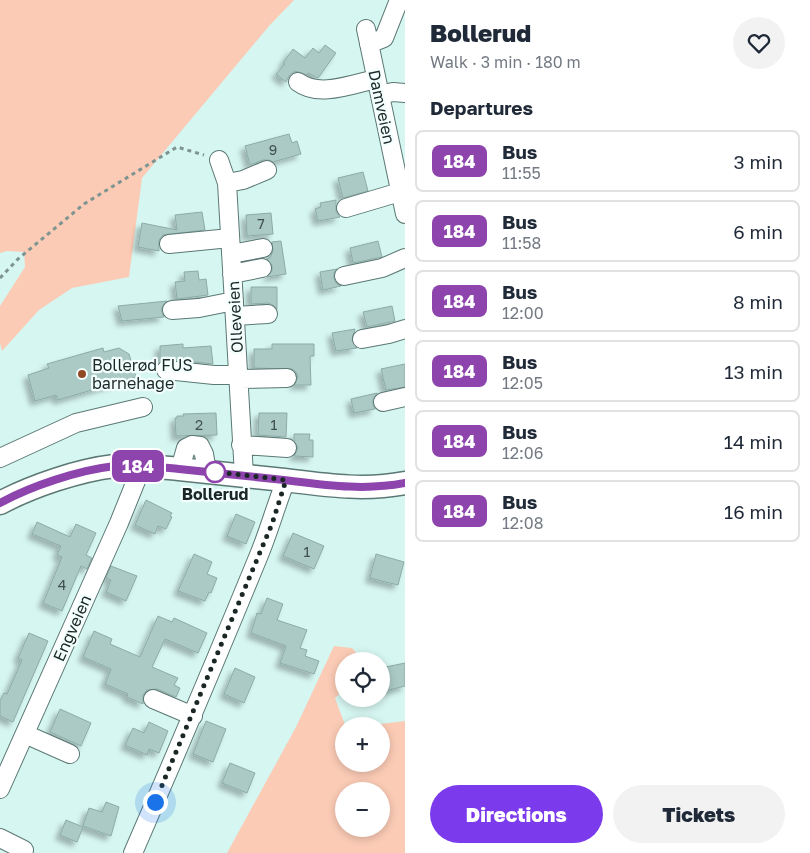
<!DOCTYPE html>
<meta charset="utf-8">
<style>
:root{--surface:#fff;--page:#f2f2f3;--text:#1f2937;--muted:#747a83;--line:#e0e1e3;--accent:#7c3aed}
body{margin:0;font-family:"Golos Text",sans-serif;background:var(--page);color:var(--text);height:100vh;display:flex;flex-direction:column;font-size:19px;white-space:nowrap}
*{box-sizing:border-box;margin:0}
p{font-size:16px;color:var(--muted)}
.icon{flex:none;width:28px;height:28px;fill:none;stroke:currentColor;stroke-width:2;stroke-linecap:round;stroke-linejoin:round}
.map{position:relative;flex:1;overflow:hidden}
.sheet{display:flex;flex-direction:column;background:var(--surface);width:405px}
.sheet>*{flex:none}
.badge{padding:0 10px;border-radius:8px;font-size:18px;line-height:32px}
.buttons{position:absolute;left:335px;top:652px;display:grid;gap:10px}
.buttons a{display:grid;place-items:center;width:55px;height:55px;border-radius:50%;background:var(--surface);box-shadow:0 2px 8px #0003;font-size:25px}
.you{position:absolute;width:25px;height:25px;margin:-12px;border:4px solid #fff;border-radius:50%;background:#1a73e8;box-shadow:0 0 0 8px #1a73e833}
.map>.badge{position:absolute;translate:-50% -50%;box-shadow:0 0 0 2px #fff}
h2{padding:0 25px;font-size:19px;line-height:45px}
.round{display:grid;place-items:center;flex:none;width:52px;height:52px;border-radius:26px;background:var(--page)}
.head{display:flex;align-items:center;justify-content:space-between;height:85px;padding:0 25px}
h1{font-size:24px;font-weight:800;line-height:38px}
.action{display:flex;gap:10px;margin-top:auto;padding:10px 25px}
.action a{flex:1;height:58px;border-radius:30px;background:var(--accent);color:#fff;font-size:20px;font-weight:800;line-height:58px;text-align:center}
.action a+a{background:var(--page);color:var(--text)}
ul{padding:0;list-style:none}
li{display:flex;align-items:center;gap:15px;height:62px;margin:0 10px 8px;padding:0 15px;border:2px solid var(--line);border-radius:8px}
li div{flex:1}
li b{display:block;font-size:19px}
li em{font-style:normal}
li .badge{min-width:55px;font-weight:700;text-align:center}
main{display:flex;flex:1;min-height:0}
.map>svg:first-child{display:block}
.green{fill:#fbcbb5;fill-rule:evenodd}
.building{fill:#abcac5;stroke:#8daba6;filter:url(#shadow)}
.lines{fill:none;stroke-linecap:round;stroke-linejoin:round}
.minor-casing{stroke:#5b7874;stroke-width:20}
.major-casing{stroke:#5b7874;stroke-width:25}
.path{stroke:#7d9491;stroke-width:3;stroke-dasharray:4 4;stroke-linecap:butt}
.minor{stroke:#fff;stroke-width:18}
.major{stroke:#fff;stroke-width:22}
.line-casing{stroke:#fff;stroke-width:11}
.line{stroke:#8e44ad;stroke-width:8}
.walk{stroke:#1b2726;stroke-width:5;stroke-dasharray:0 9}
.poi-dot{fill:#904924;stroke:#f2fffd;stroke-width:2}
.stop-dot{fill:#fff;stroke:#8e44ad;stroke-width:2.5}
.labels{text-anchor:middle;stroke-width:4.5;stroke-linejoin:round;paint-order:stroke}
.number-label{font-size:14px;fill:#3f504e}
.street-label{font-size:16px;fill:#1b2726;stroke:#f2fffd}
.poi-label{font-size:16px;fill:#1b2726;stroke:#f2fffd;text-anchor:start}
.stop-label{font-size:16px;font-weight:bold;fill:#1b2726;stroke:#f2fffd}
</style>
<main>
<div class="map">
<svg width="405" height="853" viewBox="0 0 405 853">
<defs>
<filter id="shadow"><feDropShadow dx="-4.5" dy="4.5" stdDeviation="2.5" flood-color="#0004"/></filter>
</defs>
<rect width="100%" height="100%" fill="#d6f6f1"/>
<path class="green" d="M 0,0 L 294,0 L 269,26 L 142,178 L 129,277 L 72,288 L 39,310 L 2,351 L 0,343 L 0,306 L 25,267 L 24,252 L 7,251 L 0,253 Z
M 334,646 L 352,648 L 363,661 L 344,661 L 344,690 L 335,698 L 345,725 L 380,724 L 405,721 L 405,853 L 227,853 L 296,727 ZM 344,726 L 381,726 L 381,764 L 344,764 ZM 344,791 L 381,791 L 381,829 L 344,829 Z"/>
<path class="building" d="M 325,45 L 336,53 L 318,78 L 308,73 L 307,75 L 295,71 L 289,76 L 286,82 L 276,74 L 285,64 L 283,63 L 293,49 L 305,58 L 313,48 L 319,53 Z
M 289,134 L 292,143 L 297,141 L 301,154 L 273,162 L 269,160 L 263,160 L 250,165 L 245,146 Z
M 363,172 L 368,191 L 343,198 L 338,178 Z
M 336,200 L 336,211 L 340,217 L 318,221 L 315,209 L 321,207 L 320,203 Z
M 202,212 L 205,230 L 163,235 L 159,240 L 159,251 L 138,247 L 142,223 L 177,230 L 175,215 Z
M 271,213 L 273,234 L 247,236 L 246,215 Z
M 281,241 L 286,274 L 267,277 L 272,271 L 272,265 L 267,259 L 270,258 L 273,251 L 272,242 Z
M 378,241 L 382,257 L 353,263 L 350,248 Z
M 337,269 L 334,273 L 334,279 L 336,283 L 341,286 L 323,290 L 320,272 Z
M 198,271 L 199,280 L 206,279 L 208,295 L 177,299 L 175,282 L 185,281 L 184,272 Z
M 251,287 L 277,287 L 277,309 L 273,305 L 268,303 L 251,304 Z
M 167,301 L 163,305 L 161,310 L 164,317 L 122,321 L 118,306 Z
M 392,306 L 395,321 L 367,327 L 363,312 Z
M 355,329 L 352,340 L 357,348 L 336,351 L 332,333 Z
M 183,344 L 183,348 L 211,346 L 213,364 L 167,359 L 160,361 L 160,346 Z
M 272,344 L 314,344 L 314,356 L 310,356 L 311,385 L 294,385 L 298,377 L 296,372 L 292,369 L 254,368 L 254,349 L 272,349 Z
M 103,348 L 104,352 L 119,348 L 129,354 L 136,377 L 58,400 L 56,395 L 35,401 L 28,375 L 49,368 L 47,364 Z
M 405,364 L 405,387 L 386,390 L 381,369 Z
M 377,393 L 373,399 L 373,405 L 375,409 L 354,413 L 351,399 Z
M 216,413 L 217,435 L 176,436 L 175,418 L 177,418 L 177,416 L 184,416 L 183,414 Z
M 259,413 L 287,413 L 286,437 L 258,435 Z
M 294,434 L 310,434 L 309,440 L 313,440 L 313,457 L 294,456 L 298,448 L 294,441 Z
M 146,500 L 172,513 L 170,516 L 172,517 L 166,529 L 158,526 L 155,534 L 135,525 Z
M 236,514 L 255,522 L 246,544 L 227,536 Z
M 37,522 L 70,537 L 76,524 L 96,533 L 86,555 L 92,558 L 87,569 L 81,566 L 62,611 L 43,603 L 62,557 L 57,555 L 61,546 L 32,534 Z
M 293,533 L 324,546 L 314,569 L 283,556 Z
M 194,554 L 212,562 L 207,574 L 217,578 L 211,593 L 209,592 L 205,601 L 178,591 Z
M 376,554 L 404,562 L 398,585 L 370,578 Z
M 111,566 L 137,576 L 126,601 L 106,592 L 111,580 L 106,578 Z
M 267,598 L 283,604 L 277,620 L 307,630 L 300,648 L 307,650 L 305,656 L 319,661 L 314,674 L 280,663 L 286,646 L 251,633 L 257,613 L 261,614 Z
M 158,616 L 172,622 L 174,618 L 207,633 L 198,653 L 165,639 L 152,667 L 178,678 L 174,685 L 180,688 L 176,697 L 157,689 L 147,690 L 143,695 L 143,704 L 127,697 L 128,694 L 105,684 L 111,669 L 83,657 L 94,631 L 112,639 L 110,644 L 140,657 Z
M 29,633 L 48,641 L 13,722 L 0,716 L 0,701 L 4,693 L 7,694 L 22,660 L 18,658 Z
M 405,663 L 405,686 L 381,692 L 381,668 Z
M 235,668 L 255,677 L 244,703 L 224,694 Z
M 60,709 L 91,723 L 81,746 L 50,732 Z
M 206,721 L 226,729 L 213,762 L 193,754 Z
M 149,722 L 168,731 L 159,753 L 149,749 L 147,755 L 125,745 L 133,728 L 144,733 Z
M 230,763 L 255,773 L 247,793 L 222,783 Z
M 106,802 L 119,807 L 111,836 L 83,826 L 89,808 L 102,812 Z
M 66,820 L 83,827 L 77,842 L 60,835 Z"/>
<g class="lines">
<g class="minor-casing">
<path id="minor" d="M 366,29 L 405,214
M 369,44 L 384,38 L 399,0
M 298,82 C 319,98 352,84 376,79
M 380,95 L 393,92 L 405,93
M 219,160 L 227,183 L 244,475
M 227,183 L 243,180 L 267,170
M 346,208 L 400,192
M 169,244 L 230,238
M 231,254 L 263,248
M 232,274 L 262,268
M 344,276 L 382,268 L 405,258
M 172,310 L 199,308 L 234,301
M 235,316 L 268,314
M 362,339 L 389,334 L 405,329
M 166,370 L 214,375 L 238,375
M 239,379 L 287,378
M 383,402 L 405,397
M 241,445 L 287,448
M 0,458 L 76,423 L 143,407
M 180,469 L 186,448 L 192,445 L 200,446 L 204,454 L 207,471
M 153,699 L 193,716
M 25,734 L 70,754
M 0,789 L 119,523 L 142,466
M 0,838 L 24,850
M 133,853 C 176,754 218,655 259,555 C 269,531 276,505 286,480"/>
</g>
<g class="major-casing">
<path id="major" d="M 0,503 C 32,486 79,470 115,466 C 136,464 158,467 179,469 C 214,473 249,476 284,480 C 325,485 364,491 405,483"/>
</g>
<path class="path" d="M 0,278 L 18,259 L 84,204 L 177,147 L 204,155"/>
<use href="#minor" class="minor"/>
<use href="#major" class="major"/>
</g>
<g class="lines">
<g class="line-casing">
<path id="line" d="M 0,503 C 31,486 79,470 115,466 C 136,464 158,467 179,469 C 214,473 249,476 284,480 C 325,485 364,491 405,483"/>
</g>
<use href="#line" class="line"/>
<path class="walk" d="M 155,802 L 258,557 L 272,524 L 286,480 L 207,471 L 215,472"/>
</g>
<circle class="poi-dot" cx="82" cy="374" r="5"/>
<circle class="stop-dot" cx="215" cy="472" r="10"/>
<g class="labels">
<g class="number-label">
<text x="273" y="155">9</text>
<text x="261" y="229">7</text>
<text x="199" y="430">2</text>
<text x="274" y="430">1</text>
<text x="307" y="557">1</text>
<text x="62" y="590">4</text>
</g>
<g class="street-label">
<text transform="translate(382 107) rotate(78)" y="6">Damveien</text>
<text transform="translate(235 317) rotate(-93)" y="6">Olleveien</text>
<text transform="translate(72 628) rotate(-66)" y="6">Engveien</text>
</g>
<g class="poi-label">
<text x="92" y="371">Bollerød FUS<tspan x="92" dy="18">barnehage</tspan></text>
</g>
<g class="stop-label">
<text x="215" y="500">Bollerud</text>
</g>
</g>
</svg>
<div class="buttons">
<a><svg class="icon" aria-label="locate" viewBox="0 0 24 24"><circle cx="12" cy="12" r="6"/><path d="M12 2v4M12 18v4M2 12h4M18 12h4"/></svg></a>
<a>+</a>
<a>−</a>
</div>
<div class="you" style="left:155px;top:802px"></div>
<b class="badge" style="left:138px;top:466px;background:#8e44ad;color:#fff">184</b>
</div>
<section class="sheet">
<div class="head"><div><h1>Bollerud</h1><p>Walk · 3 min · 180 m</p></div><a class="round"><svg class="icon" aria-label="heart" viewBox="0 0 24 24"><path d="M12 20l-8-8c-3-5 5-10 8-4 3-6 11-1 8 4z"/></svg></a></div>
<h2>Departures</h2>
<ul>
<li><span class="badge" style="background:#8e44ad;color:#fff">184</span><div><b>Bus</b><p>11:55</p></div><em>3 min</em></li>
<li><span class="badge" style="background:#8e44ad;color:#fff">184</span><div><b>Bus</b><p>11:58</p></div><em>6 min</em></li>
<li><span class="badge" style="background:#8e44ad;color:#fff">184</span><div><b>Bus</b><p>12:00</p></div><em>8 min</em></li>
<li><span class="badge" style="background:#8e44ad;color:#fff">184</span><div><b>Bus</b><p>12:05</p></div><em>13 min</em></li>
<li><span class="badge" style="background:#8e44ad;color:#fff">184</span><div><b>Bus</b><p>12:06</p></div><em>14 min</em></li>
<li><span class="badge" style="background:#8e44ad;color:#fff">184</span><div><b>Bus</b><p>12:08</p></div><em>16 min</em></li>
</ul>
<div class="action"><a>Directions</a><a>Tickets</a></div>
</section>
</main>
